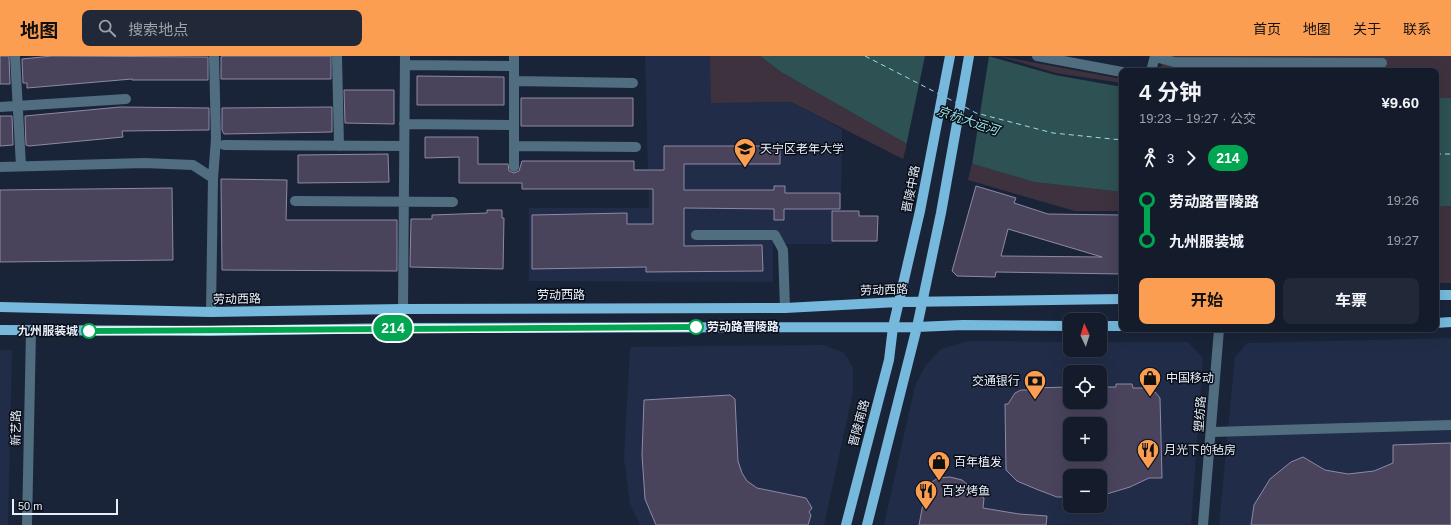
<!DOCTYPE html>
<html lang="zh">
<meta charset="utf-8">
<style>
:root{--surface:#141b2b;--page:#212837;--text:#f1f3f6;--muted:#9da1a9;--line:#333947;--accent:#fb9e52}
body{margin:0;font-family:Helvetica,"Noto Sans SC",sans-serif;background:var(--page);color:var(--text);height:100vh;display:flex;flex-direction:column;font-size:15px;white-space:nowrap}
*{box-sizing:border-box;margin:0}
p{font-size:13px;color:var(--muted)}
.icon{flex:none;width:22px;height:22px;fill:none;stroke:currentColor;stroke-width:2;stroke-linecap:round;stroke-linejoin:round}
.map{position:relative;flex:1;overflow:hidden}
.details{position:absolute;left:1119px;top:12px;width:320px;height:264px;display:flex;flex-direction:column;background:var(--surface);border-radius:8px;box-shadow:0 4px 16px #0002,0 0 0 1px var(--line)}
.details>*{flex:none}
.badge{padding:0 8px;border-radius:13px;font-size:14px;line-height:26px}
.needle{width:26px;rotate:356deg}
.buttons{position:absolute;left:1063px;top:257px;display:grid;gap:8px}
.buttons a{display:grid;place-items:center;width:44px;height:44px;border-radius:8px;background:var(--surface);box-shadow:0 4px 16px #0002,0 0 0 1px var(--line);font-size:20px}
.scale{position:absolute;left:12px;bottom:10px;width:106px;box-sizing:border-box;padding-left:4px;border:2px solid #e7eefc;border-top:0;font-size:11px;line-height:14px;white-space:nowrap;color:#e7eefc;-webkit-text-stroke:3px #090e17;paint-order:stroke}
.map>.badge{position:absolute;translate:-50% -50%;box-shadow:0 0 0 2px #fff}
.legs{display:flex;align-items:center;gap:6px;height:44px;padding:0 20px;font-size:13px}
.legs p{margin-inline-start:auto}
.headline{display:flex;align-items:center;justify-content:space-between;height:68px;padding:0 20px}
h1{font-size:22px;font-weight:700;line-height:30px}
.primary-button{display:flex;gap:8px;margin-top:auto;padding:8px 20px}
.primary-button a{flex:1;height:46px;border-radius:8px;background:var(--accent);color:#111;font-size:16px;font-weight:700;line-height:46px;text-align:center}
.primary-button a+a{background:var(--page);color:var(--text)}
ul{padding:0 20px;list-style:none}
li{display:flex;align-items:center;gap:14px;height:40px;font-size:15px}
li i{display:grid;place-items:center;width:6px;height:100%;margin:0 5px;background:currentColor}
li i::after{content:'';width:10px;height:10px;margin:-5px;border:3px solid;border-radius:50%;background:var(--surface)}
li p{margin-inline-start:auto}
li:first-child i{background:linear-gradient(#0000 50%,currentColor 0)}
li:last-child i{background:linear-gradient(currentColor 50%,#0000 0)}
header{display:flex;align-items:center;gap:24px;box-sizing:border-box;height:56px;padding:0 20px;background:var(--accent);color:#111}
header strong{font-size:19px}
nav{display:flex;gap:22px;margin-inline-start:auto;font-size:14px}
.search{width:280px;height:36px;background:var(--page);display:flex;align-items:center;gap:10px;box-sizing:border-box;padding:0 14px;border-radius:8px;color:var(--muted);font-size:15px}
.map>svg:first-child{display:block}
.built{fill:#212d48;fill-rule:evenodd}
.green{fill:#3f323f}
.water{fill:#2e5154}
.pier{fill:#1a2439}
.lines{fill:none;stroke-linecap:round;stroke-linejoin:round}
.ferry{stroke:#98dfe5;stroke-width:1;stroke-dasharray:5 4;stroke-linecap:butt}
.building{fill:#49435c;stroke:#8f89a5;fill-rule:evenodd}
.minor{stroke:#506e80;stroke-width:10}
.major{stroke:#77b9dd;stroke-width:10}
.line-1-casing{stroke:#fff;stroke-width:9}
.line-1{stroke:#00a651;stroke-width:6}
.stop-1-dot{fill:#fff;stroke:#00a651;stroke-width:2}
.labels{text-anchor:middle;stroke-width:3;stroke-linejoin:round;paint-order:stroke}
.poi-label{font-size:12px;fill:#e7eefc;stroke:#090e17;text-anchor:start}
.street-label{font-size:12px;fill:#e7eefc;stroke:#090e17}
.stop-label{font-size:12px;font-weight:bold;fill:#e7eefc;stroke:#090e17;text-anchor:start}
.water-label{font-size:13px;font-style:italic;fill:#98dfe5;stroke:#090e17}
</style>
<header>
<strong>地图</strong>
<div class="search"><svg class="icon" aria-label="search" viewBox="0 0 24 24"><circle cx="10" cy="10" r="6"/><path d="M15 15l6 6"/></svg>搜索地点</div>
<nav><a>首页</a><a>地图</a><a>关于</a><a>联系</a></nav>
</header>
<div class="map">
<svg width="1451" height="469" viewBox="0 0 1451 469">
<rect width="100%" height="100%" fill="#1a2439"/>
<path class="built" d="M 645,0 L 710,0 L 712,47 L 791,46 L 842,73 L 841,155 L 832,155 L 832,188 L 773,188 L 773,226 L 529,225 L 529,152 L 649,152 Z
M 1451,282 L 1451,469 L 1219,469 L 1235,301 L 1247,287 Z
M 969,285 L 1070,286 L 1070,294 L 1100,294 L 1100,286 L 1188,286 L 1203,302 L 1191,469 L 884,469 L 915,330 L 925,310 L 941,293 ZM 1070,316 L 1100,316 L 1100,346 L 1070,346 ZM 1070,368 L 1100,368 L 1100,398 L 1070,398 ZM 1070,420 L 1100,420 L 1100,450 L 1070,450 Z
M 824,289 L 844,297 L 853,312 L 853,336 L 824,469 L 640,469 L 630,448 L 624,402 L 630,291 Z
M 0,294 L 12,294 L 8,469 L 0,469 Z"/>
<path class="green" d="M 710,0 L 760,0 L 781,16 L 907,88 L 903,103 L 791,46 L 711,47 Z
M 999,0 L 1122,23 L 1122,27 L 1056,17 Z
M 1162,0 L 1451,0 L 1451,42 L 1436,42 L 1436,15 L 1158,15 L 1162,9 Z
M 972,107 L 1034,126 L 1122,136 L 1122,155 L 1075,155 L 968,124 Z
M 1451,150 L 1451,227 L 1436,227 L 1436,151 Z"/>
<path class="water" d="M 760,0 L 988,0 L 1055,19 L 1122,31 L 1122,136 L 1034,126 L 907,88 L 781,16 Z
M 1436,42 L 1451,42 L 1451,150 L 1436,151 Z"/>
<path class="pier" d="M 925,0 L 989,0 L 972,109 L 906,90 Z"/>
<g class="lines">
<path class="ferry" d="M 865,0 L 939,38
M 947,42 L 957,47
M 965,51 L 976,57 L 1053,77 L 1122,84
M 1436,98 L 1451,98"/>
</g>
<path class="building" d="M 0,0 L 9,0 L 10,28 L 0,28 Z
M 52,0 L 208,1 L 208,24 L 132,24 L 132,23 L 27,32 L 27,27 L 23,27 L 22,3 Z
M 223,0 L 331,0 L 331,23 L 221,23 L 221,1 Z
M 417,20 L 504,21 L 504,49 L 417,49 Z
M 344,34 L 394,34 L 394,68 L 345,67 Z
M 521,42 L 633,42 L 633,70 L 521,70 Z
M 120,51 L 209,52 L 209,74 L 122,75 L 123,81 L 29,90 L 26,89 L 25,60 Z
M 332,51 L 332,76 L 224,78 L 222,74 L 222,52 Z
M 0,60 L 12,60 L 13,89 L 0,90 Z
M 425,81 L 478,81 L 478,108 L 508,108 L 509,115 L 514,117 L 519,115 L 522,105 L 634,105 L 634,114 L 664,114 L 664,90 L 780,90 L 780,108 L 684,108 L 684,134 L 774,134 L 774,130 L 785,130 L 785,137 L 840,137 L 840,153 L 784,153 L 784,164 L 774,164 L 774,153 L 684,152 L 684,190 L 762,189 L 763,215 L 646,216 L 646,211 L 532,213 L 532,159 L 627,157 L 627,168 L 653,168 L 653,133 L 522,133 L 522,127 L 459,127 L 459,101 L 425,102 Z
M 388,98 L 389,126 L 298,127 L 298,99 Z
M 221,123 L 287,124 L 286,164 L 397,164 L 397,215 L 222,214 Z
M 976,130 L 1016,142 L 1014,147 L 1048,158 L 1122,159 L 1122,218 L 996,216 L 995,221 L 957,220 L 952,215 ZM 1008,173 L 1102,201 L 1101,201 L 1001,200 Z
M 172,132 L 173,204 L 0,206 L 0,134 Z
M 487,154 L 502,154 L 502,162 L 504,162 L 503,213 L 410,211 L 411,163 L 432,163 L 432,159 L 487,157 Z
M 832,155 L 859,155 L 859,160 L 878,160 L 877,185 L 832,185 Z
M 1116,328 L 1132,328 L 1133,332 L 1148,332 L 1155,336 L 1160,342 L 1162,422 L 1149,422 L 1130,431 L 1100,440 L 1100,420 L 1070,420 L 1070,441 L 1057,441 L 1036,433 L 1017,425 L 1006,414 L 1005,348 L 1008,348 L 1015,337 L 1021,334 L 1030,334 L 1030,332 L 1070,331 L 1070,346 L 1100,346 L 1100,331 L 1116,331 ZM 1070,368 L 1100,368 L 1100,398 L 1070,398 Z
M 730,339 L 735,343 L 738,405 L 742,417 L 747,425 L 757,432 L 806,442 L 812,452 L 809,456 L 811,459 L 808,469 L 656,469 L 645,443 L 642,399 L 644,344 Z
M 1451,387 L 1451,469 L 1251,469 L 1254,449 L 1270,423 L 1291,406 L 1303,401 L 1325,414 L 1348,418 L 1374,415 L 1393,407 L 1393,389 Z
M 950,421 L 962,424 L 984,442 L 983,452 L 1019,458 L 1047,460 L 1046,469 L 919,469 L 926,432 L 932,426 L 938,422 Z"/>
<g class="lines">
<path class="minor" d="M 15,0 L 21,110
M 337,0 L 339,90
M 514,0 L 514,111
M 1037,0 L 1122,16
M 1155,1 L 1174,6 L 1382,7
M 405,9 L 514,10
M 1151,15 L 1155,0
M 514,25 L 633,27
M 0,51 L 126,43
M 404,68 L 514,69
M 224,89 L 404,90
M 514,90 L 636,91
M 0,111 L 144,107 L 193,109 L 213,122 L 211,256
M 213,122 L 216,83 L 214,0
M 295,145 L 453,146
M 696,179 L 775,179 L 783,194 L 785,252
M 403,253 L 405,0
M 1212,376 L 1451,369
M 27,469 L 31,275
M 1203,469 L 1219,273"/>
<path class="major" d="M 1436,239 L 1451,239
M 0,251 L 211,256 L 403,253 L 785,252 L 898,246 L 1122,243
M 1436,267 L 1451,266
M 1100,270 L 1122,270
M 0,274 L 211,275 L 403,272 L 917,271 L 963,269 L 1070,270
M 846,469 L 889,304 L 893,271 L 920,155 L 950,0
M 867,469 L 917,271 L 941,157 L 969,0"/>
</g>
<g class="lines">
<g class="line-1-casing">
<path id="line-1" d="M 89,275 C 291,275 494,271 696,271"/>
</g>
<use href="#line-1" class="line-1"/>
</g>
<defs>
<g id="school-pin" transform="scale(1.15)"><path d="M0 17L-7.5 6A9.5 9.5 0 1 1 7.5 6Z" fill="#fb9e52" stroke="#090e17"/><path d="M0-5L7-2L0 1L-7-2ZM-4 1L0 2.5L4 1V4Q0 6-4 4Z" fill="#111"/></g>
<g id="shop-pin" transform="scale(1.15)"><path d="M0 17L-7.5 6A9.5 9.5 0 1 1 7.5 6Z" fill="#fb9e52" stroke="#090e17"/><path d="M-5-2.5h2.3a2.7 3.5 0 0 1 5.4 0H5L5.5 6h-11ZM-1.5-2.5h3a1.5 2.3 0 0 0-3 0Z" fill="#111"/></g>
<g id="bank-pin" transform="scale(1.15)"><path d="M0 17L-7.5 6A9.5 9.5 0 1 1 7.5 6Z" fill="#fb9e52" stroke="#090e17"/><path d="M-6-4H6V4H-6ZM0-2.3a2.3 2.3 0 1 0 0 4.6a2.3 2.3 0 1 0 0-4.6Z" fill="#111"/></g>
<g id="restaurant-pin" transform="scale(1.15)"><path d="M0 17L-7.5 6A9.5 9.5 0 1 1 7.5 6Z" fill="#fb9e52" stroke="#090e17"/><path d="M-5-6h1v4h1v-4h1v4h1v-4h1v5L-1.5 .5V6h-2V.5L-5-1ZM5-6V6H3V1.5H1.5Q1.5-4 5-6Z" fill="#111"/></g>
</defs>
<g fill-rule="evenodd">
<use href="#school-pin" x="745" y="93"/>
<use href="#shop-pin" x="1150" y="322"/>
<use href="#bank-pin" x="1035" y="325"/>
<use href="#restaurant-pin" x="1148" y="394"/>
<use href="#shop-pin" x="939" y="406"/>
<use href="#restaurant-pin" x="926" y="435"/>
</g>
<g class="stop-1-dot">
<circle cx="696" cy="271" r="7"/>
<circle cx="89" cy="275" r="7"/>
</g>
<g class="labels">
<g class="poi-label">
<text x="760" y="97">天宁区老年大学</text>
<text x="1166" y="326">中国移动</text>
<text x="1020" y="329" text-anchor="end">交通银行</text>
<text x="1164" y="398">月光下的毡房</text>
<text x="954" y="410">百年植发</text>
<text x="942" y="439">百岁烤鱼</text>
</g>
<g class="street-label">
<text transform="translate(911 133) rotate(-79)" y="4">晋陵中路</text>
<text transform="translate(884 234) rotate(-2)" y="4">劳动西路</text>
<text x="561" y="243">劳动西路</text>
<text transform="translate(237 243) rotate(-1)" y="4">劳动西路</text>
<text transform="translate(1200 358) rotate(-86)" y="4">塑纺路</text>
<text transform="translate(859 367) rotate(-75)" y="4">晋陵南路</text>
<text transform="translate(16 372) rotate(-89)" y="4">新艺路</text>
</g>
<g class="stop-label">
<text x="707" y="275">劳动路晋陵路</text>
<text x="78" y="279" text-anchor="end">九州服装城</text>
</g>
<g class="water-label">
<text transform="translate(968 64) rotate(19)" y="5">京杭大运河</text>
</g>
</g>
</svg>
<div class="buttons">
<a><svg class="needle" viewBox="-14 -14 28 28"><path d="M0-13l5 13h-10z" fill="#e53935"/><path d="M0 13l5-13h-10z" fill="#9da1a9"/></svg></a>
<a><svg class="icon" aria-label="locate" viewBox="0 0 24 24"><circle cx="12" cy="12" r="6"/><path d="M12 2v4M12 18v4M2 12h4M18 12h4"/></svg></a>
<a>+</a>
<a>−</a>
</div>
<div class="scale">50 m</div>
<b class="badge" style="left:393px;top:272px;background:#00a651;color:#fff">214</b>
<section class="details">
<div class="headline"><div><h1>4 分钟</h1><p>19:23 – 19:27 · 公交</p></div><b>¥9.60</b></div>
<div class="legs"><svg class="icon" aria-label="walk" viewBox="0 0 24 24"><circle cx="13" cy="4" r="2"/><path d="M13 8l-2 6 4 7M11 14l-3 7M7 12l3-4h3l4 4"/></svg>3<svg class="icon" aria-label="forward" viewBox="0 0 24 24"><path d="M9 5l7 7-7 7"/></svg><b class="badge" style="background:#00a651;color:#fff">214</b></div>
<ul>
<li><i style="color:#00a651"></i><b>劳动路晋陵路</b><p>19:26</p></li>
<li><i style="color:#00a651"></i><b>九州服装城</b><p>19:27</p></li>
</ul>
<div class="primary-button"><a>开始</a><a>车票</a></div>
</section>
</div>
